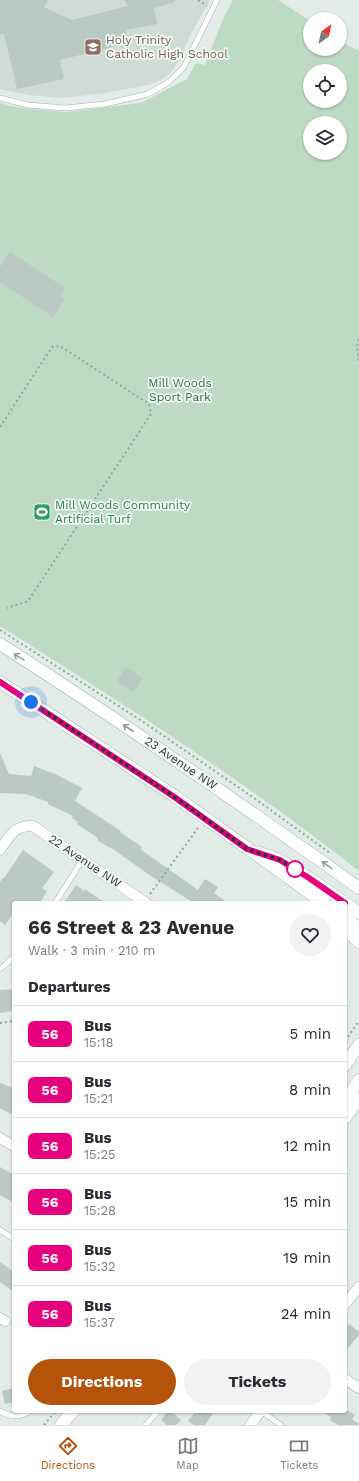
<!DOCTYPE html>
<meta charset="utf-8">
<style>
:root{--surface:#fff;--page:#f2f2f3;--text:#2b2b33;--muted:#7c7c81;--line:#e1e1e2;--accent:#b45309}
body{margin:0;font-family:"Work Sans",sans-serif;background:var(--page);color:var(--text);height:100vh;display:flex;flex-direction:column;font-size:15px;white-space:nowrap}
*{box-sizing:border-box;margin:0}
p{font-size:13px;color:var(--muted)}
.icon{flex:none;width:22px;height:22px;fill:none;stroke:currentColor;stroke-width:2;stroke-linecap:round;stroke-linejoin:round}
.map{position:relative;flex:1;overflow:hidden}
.details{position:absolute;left:12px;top:901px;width:335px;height:512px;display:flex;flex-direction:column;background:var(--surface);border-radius:4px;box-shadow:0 1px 3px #0004}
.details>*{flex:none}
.badge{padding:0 8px;border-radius:6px;font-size:14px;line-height:26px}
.needle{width:26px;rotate:33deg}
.controls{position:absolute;left:303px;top:12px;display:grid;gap:8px}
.controls a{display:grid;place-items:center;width:44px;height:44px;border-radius:50%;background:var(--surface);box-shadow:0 1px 3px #0004;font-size:20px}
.you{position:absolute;width:20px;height:20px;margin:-10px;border:3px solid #fff;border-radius:50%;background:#1a73e8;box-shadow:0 0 0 6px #1a73e833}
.map>.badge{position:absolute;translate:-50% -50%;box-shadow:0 0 0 2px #fff}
h2{padding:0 16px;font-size:15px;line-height:36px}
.round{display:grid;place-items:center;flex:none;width:42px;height:42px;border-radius:21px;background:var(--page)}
.summary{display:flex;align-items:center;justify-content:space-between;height:68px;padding:0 16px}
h1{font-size:19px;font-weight:700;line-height:30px}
.button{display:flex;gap:8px;margin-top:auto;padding:8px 16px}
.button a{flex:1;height:46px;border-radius:24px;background:var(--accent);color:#fff;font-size:16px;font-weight:700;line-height:46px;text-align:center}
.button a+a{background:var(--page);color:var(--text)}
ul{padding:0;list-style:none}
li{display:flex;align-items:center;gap:12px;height:56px;padding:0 16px;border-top:1px solid var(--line)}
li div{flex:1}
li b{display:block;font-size:15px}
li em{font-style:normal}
li .badge{min-width:44px;font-weight:700;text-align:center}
.tab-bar{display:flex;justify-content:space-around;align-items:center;height:56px;border-top:1px solid var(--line);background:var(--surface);font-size:11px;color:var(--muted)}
.tab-bar a{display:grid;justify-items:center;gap:2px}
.tab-bar .on{color:var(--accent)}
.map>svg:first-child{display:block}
.built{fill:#d0dbd6}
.green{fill:#bddac5;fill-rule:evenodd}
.building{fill:#bbc8c3}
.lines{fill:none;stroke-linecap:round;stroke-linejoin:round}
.service-casing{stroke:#a5b2ae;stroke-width:6}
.minor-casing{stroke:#a5b2ae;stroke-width:11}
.secondary-casing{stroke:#a2b6af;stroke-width:13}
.path{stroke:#85aca0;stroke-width:2;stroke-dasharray:2 3;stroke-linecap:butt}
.service{stroke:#fff;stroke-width:5}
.minor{stroke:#fff;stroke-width:10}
.secondary{stroke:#fff;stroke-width:12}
.oneway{stroke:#929c9a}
.line-casing{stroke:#fff;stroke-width:9}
.line{stroke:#e6007e;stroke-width:6}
.walk{stroke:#243a35;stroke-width:4;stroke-dasharray:0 7.2}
.stop-dot{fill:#fff;stroke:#e6007e;stroke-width:2}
.labels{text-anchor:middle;stroke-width:3.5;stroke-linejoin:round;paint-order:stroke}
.education-label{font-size:12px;fill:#785e54;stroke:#f2f8f5;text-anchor:start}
.park-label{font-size:12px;fill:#326d4a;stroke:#f2f8f5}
.leisure-label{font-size:12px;fill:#27864d;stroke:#f2f8f5;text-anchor:start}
.street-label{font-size:12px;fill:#243a35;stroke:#f2f8f5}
</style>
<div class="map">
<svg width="359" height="1425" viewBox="0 0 359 1425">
<rect width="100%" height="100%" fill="#e2ebe7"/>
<path class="built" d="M 0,0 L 210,0 L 189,37 L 182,56 L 170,74 L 153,84 L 105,93 L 62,98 L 28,95 L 0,89 Z"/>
<path class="green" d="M 233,0 L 278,0 L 310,21 L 310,49 L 340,49 L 340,41 L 359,51 L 359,871 C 245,781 122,703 0,626 L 0,103 L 10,106 L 31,109 L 67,112 L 141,103 L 187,79 L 196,63 L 205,65 L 223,19 ZM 310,71 L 340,71 L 340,101 L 310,101 ZM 310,123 L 340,123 L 340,153 L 310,153 Z"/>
<path class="building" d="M 0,0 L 48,0 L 44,7 L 72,20 L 128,6 L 124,0 L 175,0 L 175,2 L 154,8 L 157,24 L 126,30 L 128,43 L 60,60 L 64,79 L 17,89 L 4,34 L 0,34 Z
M 10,252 L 65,288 L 60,296 L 65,299 L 53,317 L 0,282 L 0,267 Z
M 126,667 L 143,678 L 133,692 L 117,681 Z
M 0,753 L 9,774 L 31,776 L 34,766 L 55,774 L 82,788 L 75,801 L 121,831 L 120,832 L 142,847 L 140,849 L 198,890 L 205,879 L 218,887 L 214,893 L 228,903 L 194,903 L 151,876 L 110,847 L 110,848 L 97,840 L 98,838 L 77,824 L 78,822 L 72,818 L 73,816 L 48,804 L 48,802 L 26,794 L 0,793 Z
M 23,850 L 54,872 L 42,888 L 47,891 L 40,903 L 14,903 L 14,912 L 5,925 L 0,921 L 0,882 L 3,878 L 4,878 Z
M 76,885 L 84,891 L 85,889 L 105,903 L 64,903 Z
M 14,989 L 14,1011 L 0,1013 L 0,990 Z
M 0,1083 L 14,1088 L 14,1116 L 0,1108 Z
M 0,1167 L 14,1175 L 14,1203 L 0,1195 Z
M 0,1262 L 14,1272 L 14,1292 L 0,1282 Z
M 349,1324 L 359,1332 L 359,1335 L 345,1352 L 345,1329 Z
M 14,1388 L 14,1402 L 5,1404 L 2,1391 Z
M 168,1411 L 170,1411 L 181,1420 L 176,1425 L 167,1425 L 161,1420 Z
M 196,1411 L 215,1411 L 205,1425 L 194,1425 L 188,1421 Z
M 322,1411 L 349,1411 L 355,1415 L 352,1419 L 359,1424 L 359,1425 L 338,1425 L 330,1420 L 331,1417 Z"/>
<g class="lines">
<g class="service-casing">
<path id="service" d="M 0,98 L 28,105 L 65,108 L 105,104 L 148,94 L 169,82 L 184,67 L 217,0
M 55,903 L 83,859
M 0,969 L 14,957
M 0,1230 L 14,1239
M 0,1411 C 10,1417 21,1418 30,1411
M 261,1411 L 281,1425
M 146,1425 L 158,1411"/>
</g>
<g class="minor-casing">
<path id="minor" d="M 0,850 C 10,836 14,825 33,826 L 146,903
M 0,1138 L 14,1146
M 345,1304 L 359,1287
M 0,1318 L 5,1321
M 345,1379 L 359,1388
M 250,1425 L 261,1411"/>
</g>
<g class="secondary-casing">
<path id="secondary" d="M 0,644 C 122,722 241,804 359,888
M 0,682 L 173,795 L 324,903
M 260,853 L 280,860 L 309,878 L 345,903
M 345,903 L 359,913
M 345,918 L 359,928
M 345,929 L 359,942
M 345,1065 L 359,1045
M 345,1105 L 346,1100 L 359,1080
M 345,1118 L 359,1099
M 61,1425 L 73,1411"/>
</g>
<path class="path" d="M 198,0 L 207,6
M 359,339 L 357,347 L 359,363
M 0,427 L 52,347 L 60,346 L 149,404 L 151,414 L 28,601 L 7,608
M 0,630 L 142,721 L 254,798 L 330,853
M 150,894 L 198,828
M 0,1023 L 14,1021
M 345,1041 L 359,1021
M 44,1425 L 56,1411"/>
<use href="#service" class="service"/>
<use href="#minor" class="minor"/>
<use href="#secondary" class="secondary"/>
</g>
<defs><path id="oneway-shaft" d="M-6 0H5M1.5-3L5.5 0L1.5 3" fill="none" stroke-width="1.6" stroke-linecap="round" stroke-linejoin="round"/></defs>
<g class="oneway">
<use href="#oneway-shaft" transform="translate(19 657) rotate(-148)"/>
<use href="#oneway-shaft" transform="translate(128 728) rotate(-147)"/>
<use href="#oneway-shaft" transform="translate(327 865) rotate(-144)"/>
</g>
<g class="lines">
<g class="line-casing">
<path id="line" d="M 0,682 L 173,796 L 247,849 L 280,860 L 309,878 L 345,903"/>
</g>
<use href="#line" class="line"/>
<path class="walk" d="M 31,702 L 173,796 L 247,849 L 280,860 L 299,872 L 295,869"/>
</g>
<defs>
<g id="school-square" transform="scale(0.9)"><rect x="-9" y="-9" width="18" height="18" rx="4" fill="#8d6e63" stroke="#f2f8f5"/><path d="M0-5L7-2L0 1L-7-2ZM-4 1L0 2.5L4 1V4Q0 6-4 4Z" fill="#fff"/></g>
<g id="stadium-square" transform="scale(0.9)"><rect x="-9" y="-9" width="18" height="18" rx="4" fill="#2e9e5b" stroke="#f2f8f5"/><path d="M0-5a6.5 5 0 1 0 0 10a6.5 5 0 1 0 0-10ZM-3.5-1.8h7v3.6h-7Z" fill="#fff"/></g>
</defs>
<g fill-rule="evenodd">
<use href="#school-square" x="93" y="47"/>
<use href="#stadium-square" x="42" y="512"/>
</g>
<circle class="stop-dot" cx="295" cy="869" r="8"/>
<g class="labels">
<g class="education-label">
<text x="106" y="44">Holy Trinity<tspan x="106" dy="14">Catholic High School</tspan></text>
</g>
<g class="park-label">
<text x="180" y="387">Mill Woods<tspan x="180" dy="14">Sport Park</tspan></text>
</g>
<g class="leisure-label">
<text x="55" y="509">Mill Woods Community<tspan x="55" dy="14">Artificial Turf</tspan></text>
</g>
<g class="street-label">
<text transform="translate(181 763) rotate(34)" y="4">23 Avenue NW</text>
<text transform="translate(85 861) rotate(34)" y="4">22 Avenue NW</text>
</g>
</g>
</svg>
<div class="controls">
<a><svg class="needle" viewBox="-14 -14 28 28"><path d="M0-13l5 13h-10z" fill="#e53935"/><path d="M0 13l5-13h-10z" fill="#7c7c81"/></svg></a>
<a><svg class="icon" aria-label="locate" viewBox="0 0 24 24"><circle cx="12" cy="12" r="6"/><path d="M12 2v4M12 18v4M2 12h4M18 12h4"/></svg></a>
<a><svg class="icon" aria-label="layers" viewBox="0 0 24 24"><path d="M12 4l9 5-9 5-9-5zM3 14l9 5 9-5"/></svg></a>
</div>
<div class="you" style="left:31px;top:702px"></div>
<section class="details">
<div class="summary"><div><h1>66 Street &amp; 23 Avenue</h1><p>Walk · 3 min · 210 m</p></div><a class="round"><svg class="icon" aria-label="heart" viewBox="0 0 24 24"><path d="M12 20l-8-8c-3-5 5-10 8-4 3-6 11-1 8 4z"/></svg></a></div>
<h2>Departures</h2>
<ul>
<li><span class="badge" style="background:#e6007e;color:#fff">56</span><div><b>Bus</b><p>15:18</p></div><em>5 min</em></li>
<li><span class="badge" style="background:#e6007e;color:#fff">56</span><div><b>Bus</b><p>15:21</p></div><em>8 min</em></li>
<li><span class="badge" style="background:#e6007e;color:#fff">56</span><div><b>Bus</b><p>15:25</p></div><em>12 min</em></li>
<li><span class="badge" style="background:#e6007e;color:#fff">56</span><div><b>Bus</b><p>15:28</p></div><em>15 min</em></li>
<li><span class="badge" style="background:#e6007e;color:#fff">56</span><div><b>Bus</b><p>15:32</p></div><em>19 min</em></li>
<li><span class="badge" style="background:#e6007e;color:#fff">56</span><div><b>Bus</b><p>15:37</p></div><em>24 min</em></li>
</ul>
<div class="button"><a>Directions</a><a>Tickets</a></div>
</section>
</div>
<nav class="tab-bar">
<a class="on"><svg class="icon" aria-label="directions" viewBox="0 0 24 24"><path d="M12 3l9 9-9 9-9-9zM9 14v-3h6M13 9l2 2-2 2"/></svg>Directions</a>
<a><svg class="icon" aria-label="map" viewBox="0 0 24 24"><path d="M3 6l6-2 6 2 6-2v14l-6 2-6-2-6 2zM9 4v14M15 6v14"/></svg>Map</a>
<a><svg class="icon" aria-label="tickets" viewBox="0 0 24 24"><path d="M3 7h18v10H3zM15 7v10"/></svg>Tickets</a>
</nav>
